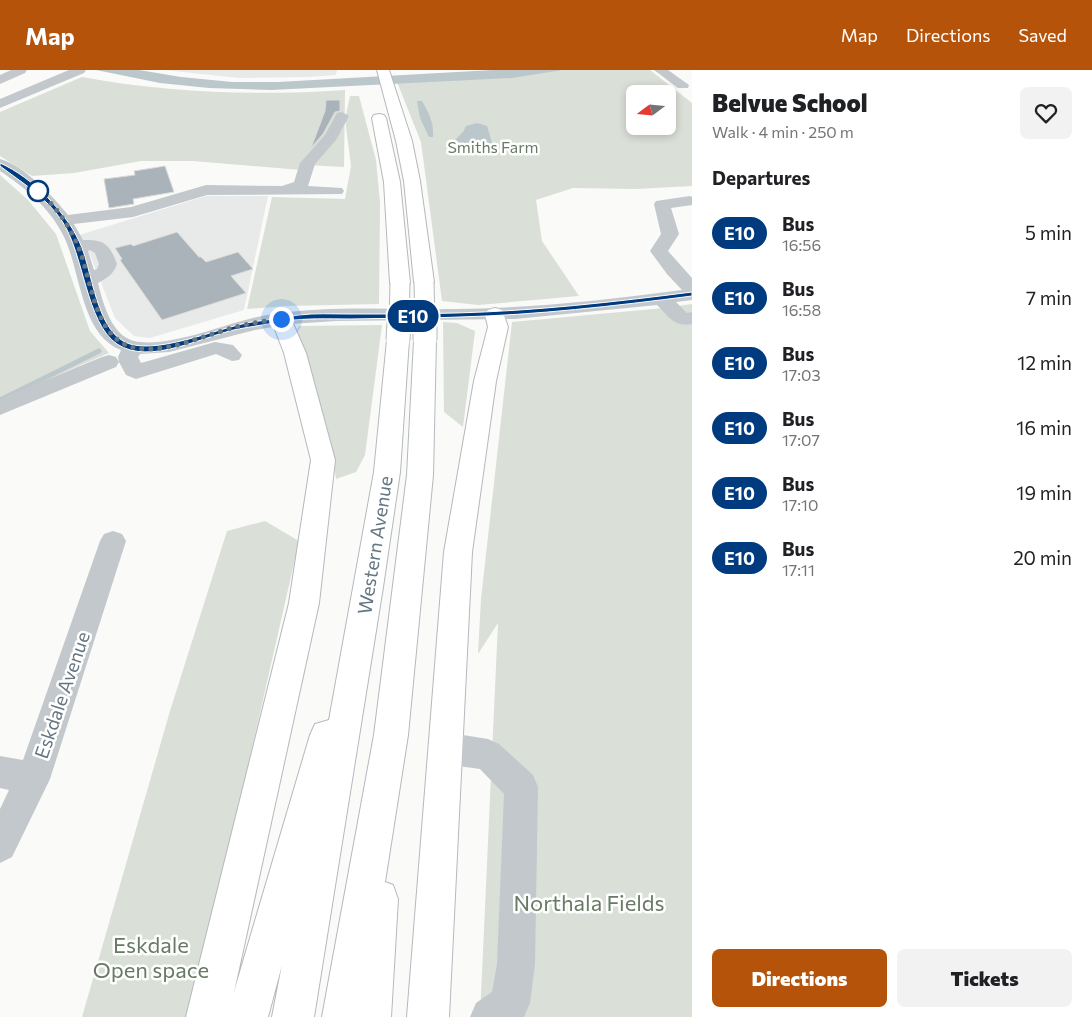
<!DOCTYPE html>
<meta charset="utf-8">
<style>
:root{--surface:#fff;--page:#f2f2f2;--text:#202124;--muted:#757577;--accent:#b45309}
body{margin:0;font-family:Commissioner,sans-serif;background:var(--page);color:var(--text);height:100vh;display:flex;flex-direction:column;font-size:19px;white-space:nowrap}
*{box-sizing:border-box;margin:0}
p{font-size:16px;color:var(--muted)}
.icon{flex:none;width:28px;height:28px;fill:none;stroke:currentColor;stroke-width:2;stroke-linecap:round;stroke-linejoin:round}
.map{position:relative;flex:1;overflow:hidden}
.details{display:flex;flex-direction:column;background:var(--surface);width:400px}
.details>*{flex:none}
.badge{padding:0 10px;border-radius:16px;font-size:18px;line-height:32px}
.needle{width:32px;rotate:254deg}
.buttons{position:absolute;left:626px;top:15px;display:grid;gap:10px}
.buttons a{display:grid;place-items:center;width:50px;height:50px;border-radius:8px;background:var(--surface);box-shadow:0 2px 8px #0003;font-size:25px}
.you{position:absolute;width:25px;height:25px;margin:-12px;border:4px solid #fff;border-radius:50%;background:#1a73e8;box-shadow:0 0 0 8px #1a73e833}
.map>.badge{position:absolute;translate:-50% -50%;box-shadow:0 0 0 2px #fff}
h2{padding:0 20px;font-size:19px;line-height:45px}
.round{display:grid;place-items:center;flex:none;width:52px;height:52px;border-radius:8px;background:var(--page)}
.head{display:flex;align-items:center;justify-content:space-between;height:85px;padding:0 20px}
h1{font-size:24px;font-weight:800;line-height:38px}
.cta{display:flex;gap:10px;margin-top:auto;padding:10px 20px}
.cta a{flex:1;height:58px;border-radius:8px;background:var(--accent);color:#fff;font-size:20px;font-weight:800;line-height:58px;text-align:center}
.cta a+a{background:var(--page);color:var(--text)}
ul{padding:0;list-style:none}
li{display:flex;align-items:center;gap:15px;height:65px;padding:0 20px}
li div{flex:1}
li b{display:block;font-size:19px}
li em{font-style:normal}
li .badge{min-width:55px;font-weight:700;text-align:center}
header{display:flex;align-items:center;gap:30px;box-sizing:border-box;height:70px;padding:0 25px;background:var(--accent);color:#fff}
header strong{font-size:24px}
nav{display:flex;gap:28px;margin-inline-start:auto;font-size:18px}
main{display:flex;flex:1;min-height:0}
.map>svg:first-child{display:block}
.built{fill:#e8e9e9}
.green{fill:#dadfd7;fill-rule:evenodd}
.water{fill:#bbc7cb}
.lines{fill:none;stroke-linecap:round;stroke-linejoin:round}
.stream{stroke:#bbc7cb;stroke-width:5}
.building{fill:#aab3b9;stroke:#dcdcda}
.highway-casing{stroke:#b4b9bd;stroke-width:2}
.minor{fill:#c3c8cc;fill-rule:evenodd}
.highway{fill:#fff;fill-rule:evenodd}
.highway-bridge-far1-casing{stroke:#b4b9bd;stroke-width:21;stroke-linecap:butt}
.highway-bridge-casing{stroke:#b4b9bd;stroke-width:25;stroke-linecap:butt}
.highway-bridge-far1{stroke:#fff;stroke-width:19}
.highway-bridge{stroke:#fff;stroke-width:23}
.line{fill:#003b80;stroke:#fff}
.walk{stroke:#657683;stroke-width:5;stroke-dasharray:0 9}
.stop-dot{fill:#fff;stroke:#003b80;stroke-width:2.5}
.labels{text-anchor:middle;stroke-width:5;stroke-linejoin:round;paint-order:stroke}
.far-park-label{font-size:16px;fill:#687a64;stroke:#fff}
.street-label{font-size:19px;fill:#657683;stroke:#fff}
.near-park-label{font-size:22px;fill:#687a64;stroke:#fff}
</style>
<header>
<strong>Map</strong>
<nav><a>Map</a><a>Directions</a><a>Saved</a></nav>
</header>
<main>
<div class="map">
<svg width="692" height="947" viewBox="0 0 692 947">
<rect width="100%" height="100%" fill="#fafaf8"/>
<path class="built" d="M 164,0 L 337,0 L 336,5 L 308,7 L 239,8 Z
M 206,126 L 268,126 L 244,240 L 150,268 L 134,266 L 115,248 L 88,180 L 79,165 Z"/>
<path class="green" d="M 556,0 L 650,0 L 692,33 L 692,116 L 636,119 L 573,118 L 536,130 L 542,171 L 579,226 L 478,235 L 442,231 L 421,72 L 397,12 ZM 635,24 L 668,24 L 668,56 L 635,56 Z
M 82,7 C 169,23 257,26 345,20 L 344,97 L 306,95 L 301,100 L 193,91 L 141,91 L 74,103 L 32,106 L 0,86 L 0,42 Z
M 350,26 L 359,26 L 376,90 L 380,132 L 379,234 L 286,236 L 247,239 L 272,127 L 345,129 L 351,96 L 345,49 Z
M 0,105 L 28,130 L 56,164 L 90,261 L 109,283 L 0,330 Z
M 692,234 L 692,947 L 480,947 L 498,553 L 478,584 L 481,529 L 512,252 L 664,238 Z
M 443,252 L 457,253 L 475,261 L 463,357 L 444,342 Z
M 382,255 L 365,385 L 356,402 L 336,409 L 333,388 L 296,261 L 299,256 Z
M 265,451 L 299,471 L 214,846 L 186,947 L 82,947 L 170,641 L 227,461 Z"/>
<path class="water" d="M 96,0 L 139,0 L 181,7 L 232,12 L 278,12 L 493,0 L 562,0 L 512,8 L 271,20 L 209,18 L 160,13 Z
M 417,31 L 422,31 C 429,43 434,53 433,67 L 429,67 L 420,48 Z
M 477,53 L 487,56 L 493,76 C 480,87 464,86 455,70 L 463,62 L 466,56 Z"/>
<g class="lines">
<path class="stream" d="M 0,330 L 99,281"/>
</g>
<path class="building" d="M 326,30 L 340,30 L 340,41 L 335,42 L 323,64 L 311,78 L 325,41 Z
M 165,96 L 174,122 L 133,129 L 134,134 L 109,138 L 104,109 L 135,105 L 134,101 Z
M 177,162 L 199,187 L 201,187 L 206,192 L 238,182 L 253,199 L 231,206 L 246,223 L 162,250 L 120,190 L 122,189 L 115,178 L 131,174 L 133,176 Z"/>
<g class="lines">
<g class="highway-casing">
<path id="highway" d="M 377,0 L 389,0 L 412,71 L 420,111 L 434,212 L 431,216 L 424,218 L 417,216 L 414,212 L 404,111 L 396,71 Z
M 379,44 L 384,45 L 386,48 L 400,112 L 410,213 L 407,217 L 400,219 L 393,217 L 390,213 L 384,112 L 372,48 L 374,45 Z
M 495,238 L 502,240 L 508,257 L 496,311 L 472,482 L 449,947 L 407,947 L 444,482 L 474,311 L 488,257 L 485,244 L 488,240 Z
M 281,243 L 288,245 L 291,249 L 306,283 L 335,390 L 319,533 L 234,922 L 310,665 L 315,654 L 329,650 L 374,402 L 387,270 L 390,265 L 398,264 L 406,265 L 409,270 L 400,402 L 383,517 L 314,947 L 272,947 L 282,895 L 268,947 L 186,947 L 289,533 L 311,390 L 284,283 L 271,249 L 274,245 Z
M 425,264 L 433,265 L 436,270 L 433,405 L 408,665 L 385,812 L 393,815 L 398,829 L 391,947 L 322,947 L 374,665 L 407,405 L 414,270 L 417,265 Z"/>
</g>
<path class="minor" d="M 11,0 L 27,0 L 25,3 L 0,14 L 0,5 Z
M 69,0 L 86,0 L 84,3 L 0,38 L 0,29 Z
M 654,0 L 668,0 L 689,15 L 688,18 L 678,18 Z
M 342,42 L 349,46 L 336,70 L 315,94 L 308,116 L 342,118 L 344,121 L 342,124 L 207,125 L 133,147 L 74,154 L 83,170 C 105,169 110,175 117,194 C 113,205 108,207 98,213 C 103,233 111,265 134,271 C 170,279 230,251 267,245 C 329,235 393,240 456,239 C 532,238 607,230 682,220 L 667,204 L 650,181 L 661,164 L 654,134 L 656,131 L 690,126 L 692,127 L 692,135 L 671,138 L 679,164 L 668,181 L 692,208 L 692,230 L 676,232 L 687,243 L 692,242 L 692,254 C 675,258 668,246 657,235 L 515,249 L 337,251 L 290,254 L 255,260 L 169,282 L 140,284 L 138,287 L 141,293 L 215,272 L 233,275 L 242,285 L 239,290 L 232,291 L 216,284 L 136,309 L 126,305 L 119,292 L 116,297 L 0,345 L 0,329 L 102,287 L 109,285 L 116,287 L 119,292 L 118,287 L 121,280 C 79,264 81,197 62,163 C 48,136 24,117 0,101 L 0,89 C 23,95 53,126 68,145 L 131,137 L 206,115 L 282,116 L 294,112 L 300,93 L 325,65 L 337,43 ZM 90,180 L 95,183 L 99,194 L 97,199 L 94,200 L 88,181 Z
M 113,461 L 122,464 L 126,471 L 50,709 L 12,787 L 0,793 L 0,739 L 9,720 L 0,718 L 0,686 L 23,690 L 100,471 L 104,464 Z
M 444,662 L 488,669 L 499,674 L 533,705 L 538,717 L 535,894 L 530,933 L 524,947 L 470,947 L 476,933 L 492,922 L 497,894 L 504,724 L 480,699 L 444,694 L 433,689 L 428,678 L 433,667 Z"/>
<use href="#highway" class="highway"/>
<g class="highway-bridge-far1-casing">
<path id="highway-bridge-far1" d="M 424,212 L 425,255
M 399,255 L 400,213"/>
</g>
<g class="highway-bridge-casing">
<path id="highway-bridge" d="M 425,253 L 425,270
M 398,270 L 399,253"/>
</g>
<use href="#highway-bridge-far1" class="highway-bridge-far1"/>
<use href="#highway-bridge" class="highway-bridge"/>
</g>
<path class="line" d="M 0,93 C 32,107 69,144 82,178 C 92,204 97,256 123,271 C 152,288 219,257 252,252 C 268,250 284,247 299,245 C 315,243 332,244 348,244 C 384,244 420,244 456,243 C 535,241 614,232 692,222 L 692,226 C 614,236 537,245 459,247 C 423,249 386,248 350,249 C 328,249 307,248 286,251 C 270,254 254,256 238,259 C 203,266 150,296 117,274 C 86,253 84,184 62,151 C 46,127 21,112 0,96 Z"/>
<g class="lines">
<path class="walk" d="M 38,121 C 55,135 69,155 78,176 C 94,213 93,280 148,279 C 178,279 207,264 236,257 C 250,253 266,251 281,249"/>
</g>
<circle class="stop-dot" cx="38" cy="121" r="10"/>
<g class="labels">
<g class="far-park-label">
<text x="493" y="83">Smiths Farm</text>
</g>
<g class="street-label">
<text transform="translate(375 475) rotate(-81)" y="7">Western Avenue</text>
<text transform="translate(62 625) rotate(-71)" y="7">Eskdale Avenue</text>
</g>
<g class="near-park-label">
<text x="589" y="841">Northala Fields</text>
<text x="151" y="883">Eskdale<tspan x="151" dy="25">Open space</tspan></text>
</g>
</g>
</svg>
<div class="buttons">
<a><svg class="needle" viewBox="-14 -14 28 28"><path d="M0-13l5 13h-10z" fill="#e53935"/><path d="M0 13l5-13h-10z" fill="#757577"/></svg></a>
</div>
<div class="you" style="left:281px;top:249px"></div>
<b class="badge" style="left:413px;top:246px;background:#003b80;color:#fff">E10</b>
</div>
<section class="details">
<div class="head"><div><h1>Belvue School</h1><p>Walk · 4 min · 250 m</p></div><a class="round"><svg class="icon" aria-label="heart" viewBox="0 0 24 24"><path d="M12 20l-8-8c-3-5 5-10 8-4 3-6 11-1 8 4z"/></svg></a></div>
<h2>Departures</h2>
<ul>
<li><span class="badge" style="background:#003b80;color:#fff">E10</span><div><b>Bus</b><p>16:56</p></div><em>5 min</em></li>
<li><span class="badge" style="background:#003b80;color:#fff">E10</span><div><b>Bus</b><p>16:58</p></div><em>7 min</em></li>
<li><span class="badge" style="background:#003b80;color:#fff">E10</span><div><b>Bus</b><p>17:03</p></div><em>12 min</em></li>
<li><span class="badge" style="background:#003b80;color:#fff">E10</span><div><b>Bus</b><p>17:07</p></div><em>16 min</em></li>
<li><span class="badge" style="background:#003b80;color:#fff">E10</span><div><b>Bus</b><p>17:10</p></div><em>19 min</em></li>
<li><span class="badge" style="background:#003b80;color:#fff">E10</span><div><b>Bus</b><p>17:11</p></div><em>20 min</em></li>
</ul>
<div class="cta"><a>Directions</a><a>Tickets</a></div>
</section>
</main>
